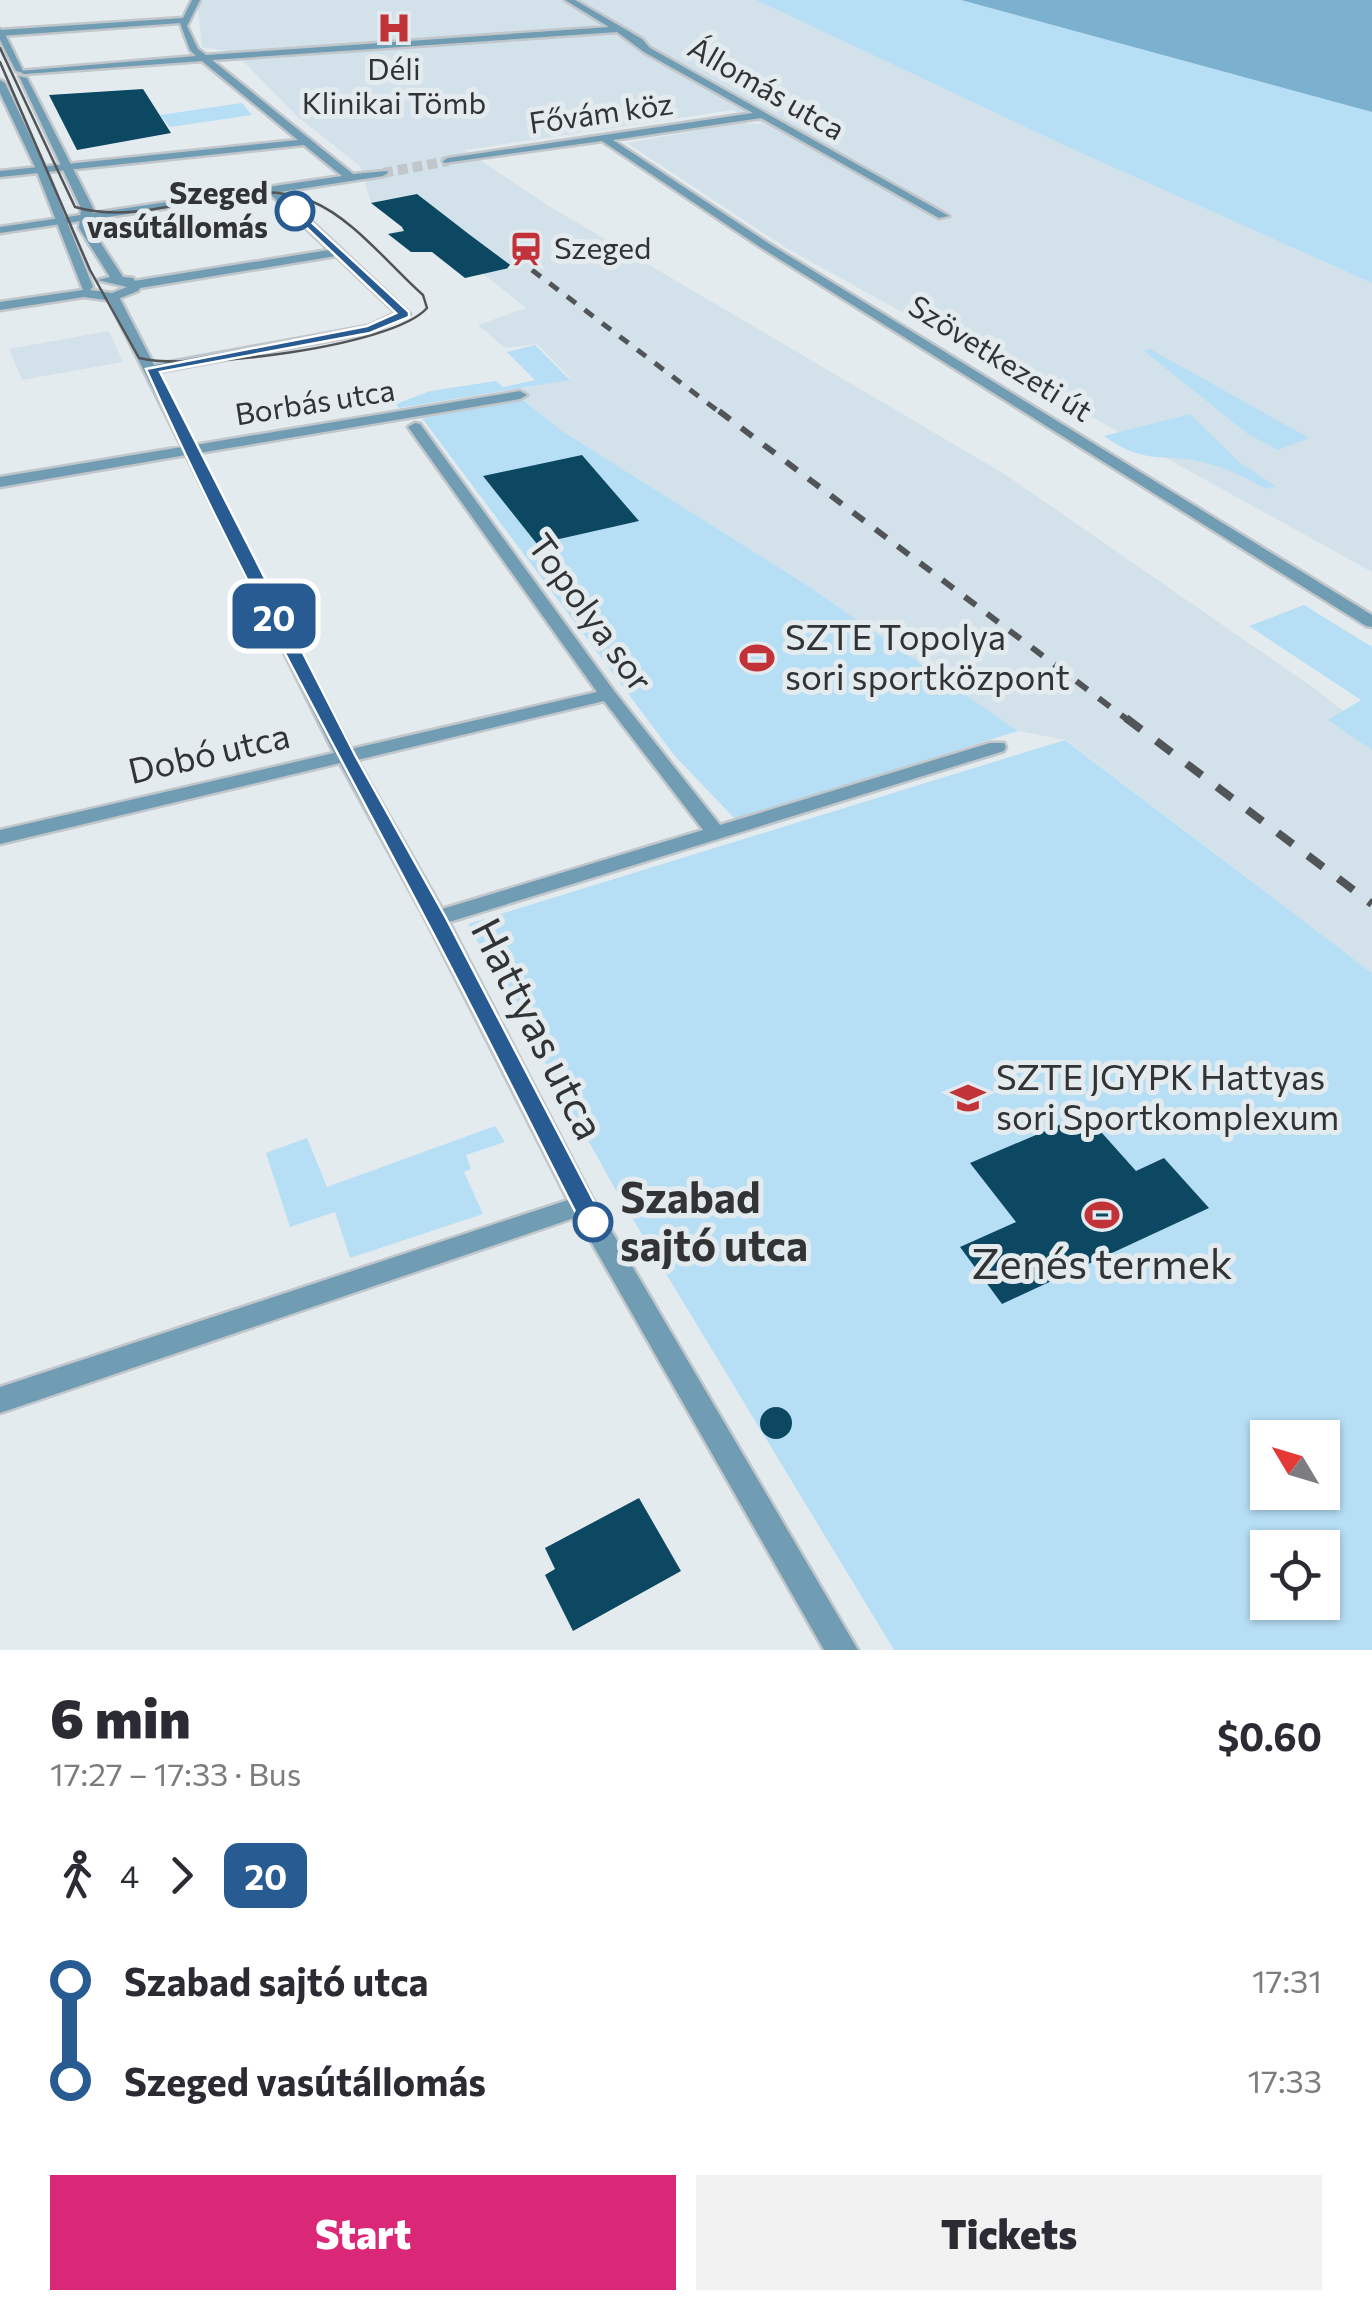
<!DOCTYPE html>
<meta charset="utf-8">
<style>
:root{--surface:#fff;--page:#f2f2f3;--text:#2b2b33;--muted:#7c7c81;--accent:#db2777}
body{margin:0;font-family:Commissioner,sans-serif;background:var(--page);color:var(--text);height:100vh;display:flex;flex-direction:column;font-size:38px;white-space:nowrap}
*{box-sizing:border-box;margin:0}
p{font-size:32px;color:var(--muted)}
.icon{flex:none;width:55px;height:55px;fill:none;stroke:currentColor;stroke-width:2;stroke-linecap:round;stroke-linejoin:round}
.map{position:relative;height:1650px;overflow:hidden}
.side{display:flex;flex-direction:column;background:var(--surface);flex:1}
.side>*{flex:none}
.badge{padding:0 20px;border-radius:15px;font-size:35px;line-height:65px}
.needle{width:65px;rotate:308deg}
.buttons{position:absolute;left:1250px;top:1420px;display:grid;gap:20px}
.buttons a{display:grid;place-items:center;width:90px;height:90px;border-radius:0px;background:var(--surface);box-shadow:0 2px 8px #0004;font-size:50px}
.map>.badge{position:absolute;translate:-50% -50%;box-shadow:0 0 0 5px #fff}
.legs{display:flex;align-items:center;gap:15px;height:110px;padding:0 50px;font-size:32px}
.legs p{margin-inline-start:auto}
.overview{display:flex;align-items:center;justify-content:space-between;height:170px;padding:0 50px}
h1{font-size:55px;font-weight:800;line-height:75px}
.action{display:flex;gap:20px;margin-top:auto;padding:20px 50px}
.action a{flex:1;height:115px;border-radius:0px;background:var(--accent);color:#fff;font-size:40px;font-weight:800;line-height:115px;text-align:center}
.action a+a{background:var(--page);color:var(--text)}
ul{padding:0 50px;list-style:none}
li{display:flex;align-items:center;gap:35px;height:100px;font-size:38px}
li i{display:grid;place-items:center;width:15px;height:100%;margin:0 12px;background:currentColor}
li i::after{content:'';width:25px;height:25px;margin:-12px;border:8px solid;border-radius:50%;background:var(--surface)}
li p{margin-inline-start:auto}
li:first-child i{background:linear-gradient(#0000 50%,currentColor 0)}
li:last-child i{background:linear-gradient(currentColor 50%,#0000 0)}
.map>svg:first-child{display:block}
.built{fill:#d2e1ea}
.green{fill:#b6def5;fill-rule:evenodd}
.water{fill:#7bb1cf}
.building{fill:#0d4862}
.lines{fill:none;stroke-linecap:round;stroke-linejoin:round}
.minor-tunnel{stroke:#c0c6ca;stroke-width:10;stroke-dasharray:10 5;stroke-linecap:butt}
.minor-casing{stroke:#c0c6ca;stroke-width:5}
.tertiary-casing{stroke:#c0c6ca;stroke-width:5}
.minor{fill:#709cb4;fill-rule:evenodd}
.tertiary{fill:#709cb4;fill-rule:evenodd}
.tram{stroke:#525558;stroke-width:2.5}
.rail-far2{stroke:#525558;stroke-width:5;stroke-dasharray:11 11;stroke-linecap:butt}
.rail-far1{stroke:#525558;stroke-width:6;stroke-dasharray:14 14;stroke-linecap:butt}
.rail{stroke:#525558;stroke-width:8;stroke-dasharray:19 19;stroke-linecap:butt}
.line-1{fill:#275b91;stroke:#fff;stroke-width:2.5}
.stop-1-dot{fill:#fff;stroke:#275b91;stroke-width:5}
.labels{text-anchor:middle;stroke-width:10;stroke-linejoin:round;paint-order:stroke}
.far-poi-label{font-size:30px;fill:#313335;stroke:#e4ebef}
.far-street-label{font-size:30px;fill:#313335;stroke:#e4ebef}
.far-stop-label{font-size:30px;font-weight:bold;fill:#313335;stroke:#e4ebef;text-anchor:end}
.street-label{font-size:35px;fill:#313335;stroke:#e4ebef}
.poi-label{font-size:35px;fill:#313335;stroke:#e4ebef;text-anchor:start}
.near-street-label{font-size:42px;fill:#313335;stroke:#e4ebef}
.near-stop-label{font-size:42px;font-weight:bold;fill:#313335;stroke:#e4ebef;text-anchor:start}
.near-poi-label{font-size:42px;fill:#313335;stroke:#e4ebef}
</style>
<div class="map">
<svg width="1372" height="1650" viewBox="0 0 1372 1650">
<rect width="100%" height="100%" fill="#e4ebef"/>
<path class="built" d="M 197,0 L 756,0 L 1070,148 L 1372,283 L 1372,572 L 788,249 L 627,143 L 737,123 L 763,124 L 733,110 L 465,150 L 544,203 L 1006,475 L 1318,691 L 1372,734 L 1372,973 L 1066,740 L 1018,731 L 805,584 L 562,431 L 523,400 L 516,390 L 571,379 L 537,344 L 505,348 L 478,325 L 526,308 L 483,274 L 442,250 L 411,252 L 388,234 L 411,225 L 371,203 L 360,166 L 298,117 L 234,52 L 202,47 Z
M 109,331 L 123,362 L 22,380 L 9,349 Z"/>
<path class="green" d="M 756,0 L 961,0 L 1372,112 L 1372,283 L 1070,148 Z
M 242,103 L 252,115 L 170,127 L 160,115 Z
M 535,345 L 570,380 L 399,408 L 396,404 L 430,391 L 496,381 L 503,387 L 535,380 L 507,352 Z
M 1150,349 L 1309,438 L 1278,450 L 1248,434 L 1144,351 Z
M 523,400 L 562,431 L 805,584 L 1018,731 L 736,820 L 674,755 L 422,418 Z
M 1190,414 L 1239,462 L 1275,486 L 1267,489 C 1251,481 1234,471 1216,466 C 1168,449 1152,470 1104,436 Z
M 1304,605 L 1372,647 L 1372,750 L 1328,720 L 1361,700 L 1249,626 Z
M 1065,740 L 1372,973 L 1372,1650 L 894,1650 L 619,1196 L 468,924 ZM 1268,1438 L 1322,1438 L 1322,1492 L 1268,1492 ZM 1268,1548 L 1322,1548 L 1322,1602 L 1268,1602 Z
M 495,1126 L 505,1142 L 466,1155 L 471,1169 L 464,1172 L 483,1214 L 350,1258 L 335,1212 L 290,1227 L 266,1153 L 307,1138 L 327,1187 Z"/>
<path class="water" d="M 961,0 L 1372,0 L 1372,112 Z"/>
<path class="building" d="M 143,89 L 171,133 L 77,150 L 49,95 Z
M 417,194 L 470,235 L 513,267 L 465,278 L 432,252 L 411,252 L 388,234 L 404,231 L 402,227 L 371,203 Z
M 582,455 L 639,521 L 537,544 L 483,476 Z
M 1085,1114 L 1136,1171 L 1164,1158 L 1209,1208 L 1002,1304 L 960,1247 L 1016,1222 L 970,1163 Z
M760 1423a16 16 0 1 1 32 0a16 16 0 1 1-32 0Z
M 639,1498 L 681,1571 L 573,1631 L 545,1575 L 555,1569 L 545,1548 Z"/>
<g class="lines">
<path class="minor-tunnel" d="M 383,173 L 448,161"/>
<g class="minor-casing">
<path id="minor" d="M 192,0 L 200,0 L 187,26 L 198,49 L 206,55 L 609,27 L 565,0 L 575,0 L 642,39 L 650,48 L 949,216 L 939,218 L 761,118 L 613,140 L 768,243 L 1372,615 L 1372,627 L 1366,626 L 760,247 L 602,141 L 444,163 L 443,161 L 448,158 L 753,113 L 644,52 L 617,32 L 212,60 L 353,174 L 387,171 L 388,173 L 383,176 L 280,192 L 410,314 L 371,333 L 158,372 L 195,445 L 520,391 L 527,395 L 520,399 L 199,453 L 351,749 L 597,692 L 408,427 L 415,423 L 420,424 L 614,691 L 720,825 L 990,743 L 1004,743 L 1006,747 L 1004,751 L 449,922 L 592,1198 L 858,1650 L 824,1650 L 577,1217 L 0,1413 L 0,1387 L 568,1200 L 425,918 L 340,763 L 0,844 L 0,830 L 334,753 L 186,455 L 0,487 L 0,477 L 182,447 L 107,297 L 109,294 L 119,297 L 154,365 L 368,326 L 396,313 L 336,256 L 134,289 L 128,285 L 134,281 L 329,250 L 269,193 L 0,233 L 0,227 L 342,176 L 304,145 L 0,177 L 0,171 L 298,140 L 202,61 L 24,74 L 19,71 L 196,56 L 190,50 L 180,23 L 0,36 L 0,30 L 183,18 ZM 604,701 L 703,830 L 442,909 L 357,760 Z"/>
</g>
<g class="tertiary-casing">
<path id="tertiary" d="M 0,29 L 4,32 L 24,73 L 16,71 L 0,40 Z
M 19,76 L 27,78 L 93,208 L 91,228 L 123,277 L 133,278 L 140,288 L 138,291 L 113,301 L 84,297 L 0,310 L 0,302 L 83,290 L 36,169 L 0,93 L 0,80 L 5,83 L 46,169 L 93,287 L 90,290 L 112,293 L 127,287 L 98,280 L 110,277 L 79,228 L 81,208 Z"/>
</g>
<use href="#minor" class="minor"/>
<use href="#tertiary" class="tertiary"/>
<path class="tram" d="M 0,48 L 75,207 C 154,230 239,171 311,201 C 353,218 389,265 423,295 L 427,308 C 393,347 190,371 139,358 L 90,270 L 0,62"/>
<path class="rail-far2" d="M 532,270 L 722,414"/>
<path class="rail-far1" d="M 719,411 L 1129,721"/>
<path class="rail" d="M 1126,718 L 1372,904"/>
</g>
<path class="line-1" d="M 295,207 L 409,312 L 409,317 L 370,333 L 160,372 L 355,755 L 446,918 L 601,1215 L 605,1222 L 601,1229 L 584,1229 C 531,1126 480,1021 425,918 C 329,736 230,557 146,369 L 367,326 L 396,313 L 291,213 Z"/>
<defs>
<g id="hospital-bare" transform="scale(2.7)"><path d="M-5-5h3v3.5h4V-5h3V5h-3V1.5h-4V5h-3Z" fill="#c23239" stroke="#e4ebef" stroke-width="2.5" paint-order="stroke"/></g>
<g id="station-bare" transform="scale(2.7)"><path d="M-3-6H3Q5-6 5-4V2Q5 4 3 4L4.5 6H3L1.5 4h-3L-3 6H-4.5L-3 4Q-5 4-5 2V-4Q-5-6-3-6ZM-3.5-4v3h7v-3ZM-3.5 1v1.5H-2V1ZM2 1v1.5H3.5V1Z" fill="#c23239" stroke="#e4ebef" stroke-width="2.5" paint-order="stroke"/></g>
<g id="stadium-bare" transform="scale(2.7)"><path d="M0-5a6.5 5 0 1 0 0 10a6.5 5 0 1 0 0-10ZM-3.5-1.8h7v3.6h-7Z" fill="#c23239" stroke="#e4ebef" stroke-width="2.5" paint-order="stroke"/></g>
<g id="university-bare" transform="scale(2.7)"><path d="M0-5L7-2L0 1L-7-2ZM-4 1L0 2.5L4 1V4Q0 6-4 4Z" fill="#c23239" stroke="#e4ebef" stroke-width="2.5" paint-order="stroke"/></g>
</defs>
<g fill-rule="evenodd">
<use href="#hospital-bare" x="394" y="28"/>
<use href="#station-bare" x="526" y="249"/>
<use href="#stadium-bare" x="757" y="658"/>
<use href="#university-bare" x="968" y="1098"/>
<use href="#stadium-bare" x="1102" y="1215"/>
</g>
<g class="stop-1-dot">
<circle cx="295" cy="211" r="18"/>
<circle cx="593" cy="1222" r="18"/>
</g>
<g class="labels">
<g class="far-poi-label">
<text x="394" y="80">Déli<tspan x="394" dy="34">Klinikai Tömb</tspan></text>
<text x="554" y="259" text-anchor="start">Szeged</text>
</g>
<g class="far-street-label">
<text transform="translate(766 89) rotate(30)" y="10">Állomás utca</text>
<text transform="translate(601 114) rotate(-8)" y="10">Fővám köz</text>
<text transform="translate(1000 359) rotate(32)" y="10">Szövetkezeti út</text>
<text transform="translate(315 403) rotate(-9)" y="10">Borbás utca</text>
</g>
<g class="far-stop-label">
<text x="268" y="204">Szeged<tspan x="268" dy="34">vasútállomás</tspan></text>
</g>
<g class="street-label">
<text transform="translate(590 613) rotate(54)" y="12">Topolya sor</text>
<text transform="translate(209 754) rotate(-13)" y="12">Dobó utca</text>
</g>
<g class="poi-label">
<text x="785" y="650">SZTE Topolya<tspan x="785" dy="40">sori sportközpont</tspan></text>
<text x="996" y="1090">SZTE JGYPK Hattyas<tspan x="996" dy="40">sori Sportkomplexum</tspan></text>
</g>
<g class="near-street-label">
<text transform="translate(538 1029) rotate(63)" y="15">Hattyas utca</text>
</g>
<g class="near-stop-label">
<text x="620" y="1213">Szabad<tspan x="620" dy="48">sajtó utca</tspan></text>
</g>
<g class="near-poi-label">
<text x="1102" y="1279">Zenés termek</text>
</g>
</g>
</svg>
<div class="buttons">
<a><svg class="needle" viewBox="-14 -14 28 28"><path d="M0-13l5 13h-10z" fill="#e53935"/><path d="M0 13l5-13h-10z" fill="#7c7c81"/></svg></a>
<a><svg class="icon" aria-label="locate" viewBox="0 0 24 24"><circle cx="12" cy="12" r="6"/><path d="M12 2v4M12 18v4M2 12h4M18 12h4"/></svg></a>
</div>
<b class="badge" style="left:274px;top:616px;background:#275b91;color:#fff">20</b>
</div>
<section class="side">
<div class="overview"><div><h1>6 min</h1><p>17:27 – 17:33 · Bus</p></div><b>$0.60</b></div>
<div class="legs"><svg class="icon" aria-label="walk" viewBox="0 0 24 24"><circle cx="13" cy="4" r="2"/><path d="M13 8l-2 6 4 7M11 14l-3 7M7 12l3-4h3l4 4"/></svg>4<svg class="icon" aria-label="forward" viewBox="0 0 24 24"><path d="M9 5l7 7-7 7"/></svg><b class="badge" style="background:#275b91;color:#fff">20</b></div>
<ul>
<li><i style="color:#275b91"></i><b>Szabad sajtó utca</b><p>17:31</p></li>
<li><i style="color:#275b91"></i><b>Szeged vasútállomás</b><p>17:33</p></li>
</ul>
<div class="action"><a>Start</a><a>Tickets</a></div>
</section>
